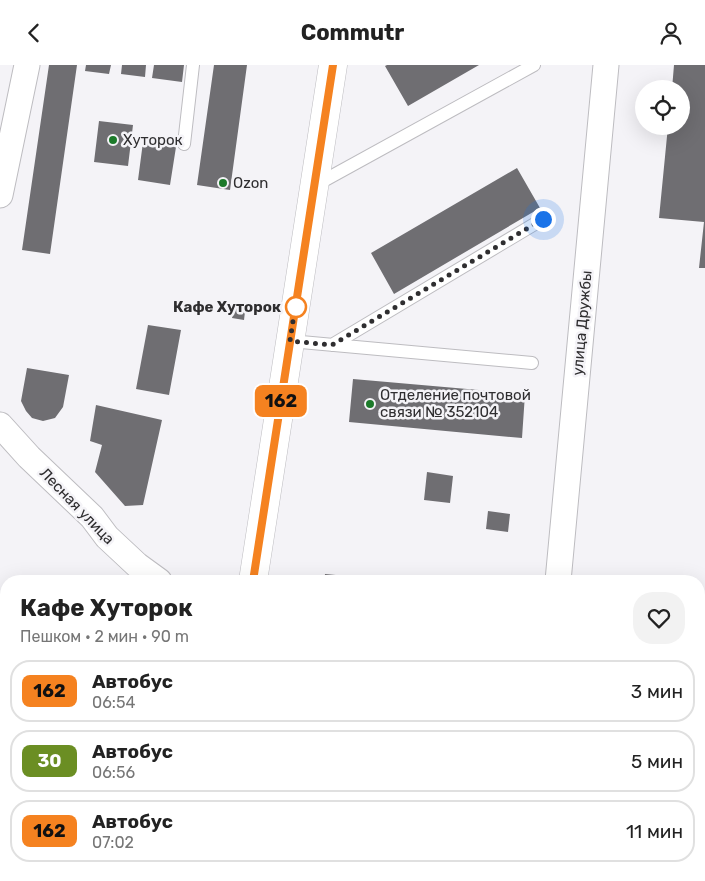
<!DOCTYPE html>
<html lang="ru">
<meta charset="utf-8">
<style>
:root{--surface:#fff;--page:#f2f2f2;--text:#222;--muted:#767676;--line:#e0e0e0}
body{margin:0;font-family:Rubik,sans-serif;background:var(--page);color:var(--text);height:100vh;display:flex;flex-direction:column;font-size:19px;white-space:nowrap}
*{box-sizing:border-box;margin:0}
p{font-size:16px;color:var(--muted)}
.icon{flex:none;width:28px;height:28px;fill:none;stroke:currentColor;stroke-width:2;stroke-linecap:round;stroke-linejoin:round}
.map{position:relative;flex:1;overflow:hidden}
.sheet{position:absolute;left:0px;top:510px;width:705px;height:306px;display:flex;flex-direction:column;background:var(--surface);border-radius:20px 20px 0 0;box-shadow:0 5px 20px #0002}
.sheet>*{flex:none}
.badge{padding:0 10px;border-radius:8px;font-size:18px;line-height:32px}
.buttons{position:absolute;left:635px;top:15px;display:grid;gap:10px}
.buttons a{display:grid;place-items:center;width:55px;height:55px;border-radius:50%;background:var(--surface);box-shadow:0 5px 20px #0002;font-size:25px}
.you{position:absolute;width:25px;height:25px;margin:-12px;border:4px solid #fff;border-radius:50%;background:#1a73e8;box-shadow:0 0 0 8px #1a73e833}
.map>.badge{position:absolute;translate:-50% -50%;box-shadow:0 0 0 2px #fff}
.round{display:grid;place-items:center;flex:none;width:52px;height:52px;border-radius:20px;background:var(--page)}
.summary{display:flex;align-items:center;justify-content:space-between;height:85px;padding:0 20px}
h1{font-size:24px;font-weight:700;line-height:38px}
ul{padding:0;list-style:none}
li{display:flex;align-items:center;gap:15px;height:62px;margin:0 10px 8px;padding:0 10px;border:2px solid var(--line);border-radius:20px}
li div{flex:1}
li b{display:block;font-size:19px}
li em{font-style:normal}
li .badge{min-width:55px;font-weight:700;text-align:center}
header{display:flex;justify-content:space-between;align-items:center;height:65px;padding:0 20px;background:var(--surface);font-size:22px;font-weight:700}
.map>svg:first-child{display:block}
.building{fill:#6f6e72}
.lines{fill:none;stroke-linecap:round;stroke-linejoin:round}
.service-casing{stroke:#bdbcc0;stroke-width:14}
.minor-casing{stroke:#bdbcc0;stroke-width:27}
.secondary-casing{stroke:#bdbcc0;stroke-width:29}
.service{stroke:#fff;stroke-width:12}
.minor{stroke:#fff;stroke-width:25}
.secondary{stroke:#fff;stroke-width:28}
.line-casing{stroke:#fff;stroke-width:11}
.line{stroke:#f58220;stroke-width:8}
.walk{stroke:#2f2e30;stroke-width:5;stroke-dasharray:0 9}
.poi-dot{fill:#1c7a2a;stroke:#f4f3f7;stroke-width:2}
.stop-dot{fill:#fff;stroke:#f58220;stroke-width:2.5}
.labels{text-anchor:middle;stroke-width:5;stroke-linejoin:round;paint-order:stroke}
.poi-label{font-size:15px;fill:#2f2e30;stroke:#f4f3f7;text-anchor:start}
.stop-label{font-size:15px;font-weight:bold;fill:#2f2e30;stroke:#f4f3f7;text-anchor:end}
.street-label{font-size:15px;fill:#2f2e30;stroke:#f4f3f7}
</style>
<header><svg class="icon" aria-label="back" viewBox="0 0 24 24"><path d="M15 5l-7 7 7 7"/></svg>Commutr<svg class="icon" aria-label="person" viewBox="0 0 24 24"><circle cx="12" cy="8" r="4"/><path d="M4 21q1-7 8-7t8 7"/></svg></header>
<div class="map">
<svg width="705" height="816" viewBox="0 0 705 816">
<rect width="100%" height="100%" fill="#f4f3f7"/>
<path class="building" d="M 49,0 L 77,0 L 50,189 L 22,185 Z
M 86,0 L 111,0 L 109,9 L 85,6 Z
M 122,0 L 146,0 L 145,12 L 121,9 Z
M 154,0 L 184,0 L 182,17 L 152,13 Z
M 214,0 L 247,0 L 230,125 L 197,120 Z
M 387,0 L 479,0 L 408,41 L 385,1 Z
M 674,0 L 705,0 L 705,203 L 699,203 L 704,157 L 659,153 L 668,61 L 681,61 L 681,24 L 672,24 Z
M 99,56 L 133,60 L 128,101 L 94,97 Z
M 143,77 L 176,82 L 170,120 L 138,115 Z
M 517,103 L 540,143 L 394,229 L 371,188 Z
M 235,237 L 246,238 L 244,255 L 232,253 Z
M 148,260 L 181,265 L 169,330 L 136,324 Z
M 27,303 L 69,310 L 63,342 L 55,353 L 43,356 L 32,353 L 26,346 L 21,336 Z
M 353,314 L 525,329 L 522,373 L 349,357 Z
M 96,340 L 162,355 L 143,440 L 125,441 L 95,407 L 102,380 L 90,376 Z
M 427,407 L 453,411 L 450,438 L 424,435 Z
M 488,446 L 510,449 L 508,467 L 486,464 Z
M 325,509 L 389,515 L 389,516 L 324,516 Z
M 6,655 L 6,692 L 0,694 L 0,657 Z
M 188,810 L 189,810 L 204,816 L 185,816 Z
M 260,810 L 397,810 L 412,816 L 275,816 Z"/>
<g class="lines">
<g class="service-casing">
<path id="service" d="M 184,79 L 193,0
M 314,121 L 534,0
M 290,276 L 532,298
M 332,280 L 543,154
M 221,810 L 236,816
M 447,810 L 461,816
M 610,810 L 612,816"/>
</g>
<g class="minor-casing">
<path id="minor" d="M 0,130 L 27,0
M 0,360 L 29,392 L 92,452 L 107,472 L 137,500 L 159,516
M 558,516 L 606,0
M 699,628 L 705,628"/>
</g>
<g class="secondary-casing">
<path id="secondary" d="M 253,516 L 333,0
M 0,792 L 6,791"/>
</g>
<use href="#service" class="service"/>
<use href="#minor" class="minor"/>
<use href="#secondary" class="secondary"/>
</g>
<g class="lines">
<g class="line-casing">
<path id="line" d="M 253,516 L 333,0"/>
</g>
<use href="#line" class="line"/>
<path class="walk" d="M 296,242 L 296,236 L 290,276 L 332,280 L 543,154"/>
</g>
<g class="poi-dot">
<circle cx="113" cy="75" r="5"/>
<circle cx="223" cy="118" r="5"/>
<circle cx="370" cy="339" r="5"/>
</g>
<circle class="stop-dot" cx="296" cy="242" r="10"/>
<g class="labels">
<g class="poi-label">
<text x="123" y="80">Хуторок</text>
<text x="233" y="123">Ozon</text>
<text x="380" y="335">Отделение почтовой<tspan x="380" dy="17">связи № 352104</tspan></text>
</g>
<g class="stop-label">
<text x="281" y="247">Кафе Хуторок</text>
</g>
<g class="street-label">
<text transform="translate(582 258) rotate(-85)" y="5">улица Дружбы</text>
<text transform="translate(77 441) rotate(46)" y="5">Лесная улица</text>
</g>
</g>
</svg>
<div class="buttons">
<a><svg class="icon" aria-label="locate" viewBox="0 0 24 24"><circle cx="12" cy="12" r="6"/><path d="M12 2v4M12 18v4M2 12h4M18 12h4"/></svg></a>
</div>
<div class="you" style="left:543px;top:154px"></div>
<b class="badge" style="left:281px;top:336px;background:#f58220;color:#111">162</b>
<section class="sheet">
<div class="summary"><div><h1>Кафе Хуторок</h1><p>Пешком · 2 мин · 90 m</p></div><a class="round"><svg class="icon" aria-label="heart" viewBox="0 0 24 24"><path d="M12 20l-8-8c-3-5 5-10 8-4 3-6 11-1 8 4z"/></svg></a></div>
<ul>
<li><span class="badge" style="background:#f58220;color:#111">162</span><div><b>Автобус</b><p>06:54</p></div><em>3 мин</em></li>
<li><span class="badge" style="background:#6b8e23;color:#fff">30</span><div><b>Автобус</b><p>06:56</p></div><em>5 мин</em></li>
<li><span class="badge" style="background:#f58220;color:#111">162</span><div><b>Автобус</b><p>07:02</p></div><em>11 мин</em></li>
</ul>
</section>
</div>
